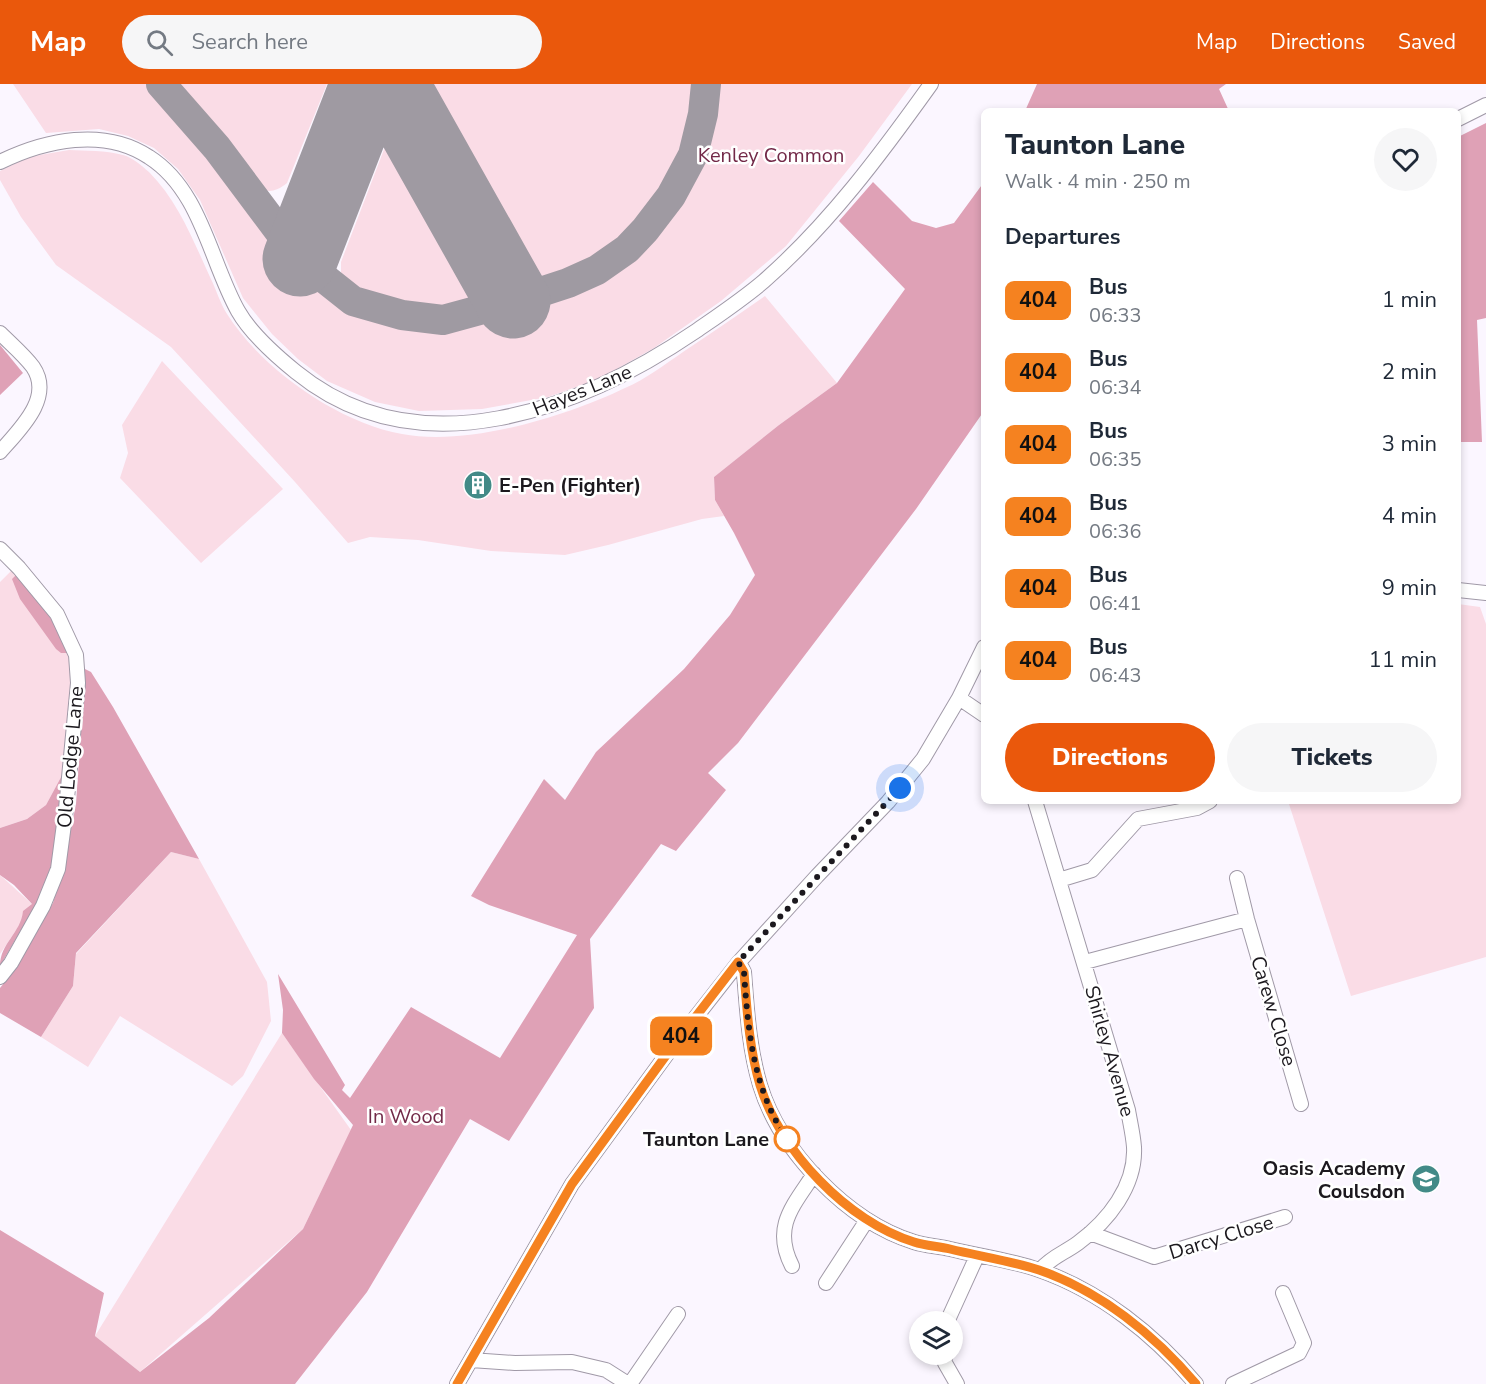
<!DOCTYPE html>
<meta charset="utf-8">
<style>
:root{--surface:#fff;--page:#f6f6f7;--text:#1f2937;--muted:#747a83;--accent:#ea580c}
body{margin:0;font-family:"Nunito Sans",sans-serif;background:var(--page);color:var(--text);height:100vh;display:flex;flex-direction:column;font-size:22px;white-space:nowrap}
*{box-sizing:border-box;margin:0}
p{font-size:20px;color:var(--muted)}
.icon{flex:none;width:33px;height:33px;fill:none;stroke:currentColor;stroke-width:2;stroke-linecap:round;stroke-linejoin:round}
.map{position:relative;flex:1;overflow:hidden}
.details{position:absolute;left:981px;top:24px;width:480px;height:696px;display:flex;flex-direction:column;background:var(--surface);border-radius:9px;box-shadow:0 3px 9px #0003}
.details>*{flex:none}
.badge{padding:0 12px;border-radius:9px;font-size:21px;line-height:39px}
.fabs{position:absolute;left:909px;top:1227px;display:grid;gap:12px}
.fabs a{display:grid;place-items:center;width:54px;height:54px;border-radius:50%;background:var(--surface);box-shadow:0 3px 9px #0003;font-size:30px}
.you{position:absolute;width:30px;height:30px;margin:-15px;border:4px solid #fff;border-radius:50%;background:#1a73e8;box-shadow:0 0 0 9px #1a73e833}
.map>.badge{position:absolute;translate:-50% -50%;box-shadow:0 0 0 3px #fff}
h2{padding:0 24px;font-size:22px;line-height:54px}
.round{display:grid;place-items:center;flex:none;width:63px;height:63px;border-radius:32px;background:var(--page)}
.headline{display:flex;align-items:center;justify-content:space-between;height:102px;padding:0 24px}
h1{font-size:28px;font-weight:800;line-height:45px}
.action{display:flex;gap:12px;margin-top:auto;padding:12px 24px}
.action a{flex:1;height:69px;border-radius:36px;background:var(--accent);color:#fff;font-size:24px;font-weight:800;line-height:69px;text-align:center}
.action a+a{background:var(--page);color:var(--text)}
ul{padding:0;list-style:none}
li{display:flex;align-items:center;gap:18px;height:72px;padding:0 24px}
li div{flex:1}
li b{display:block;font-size:22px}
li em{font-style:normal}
li .badge{min-width:66px;font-weight:700;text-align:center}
header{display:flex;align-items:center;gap:36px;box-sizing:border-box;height:84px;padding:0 30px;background:var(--accent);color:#fff}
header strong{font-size:28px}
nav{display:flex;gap:33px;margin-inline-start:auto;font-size:21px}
.search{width:420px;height:54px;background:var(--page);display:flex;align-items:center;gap:15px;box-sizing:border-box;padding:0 21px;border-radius:33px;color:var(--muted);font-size:22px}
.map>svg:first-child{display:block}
.green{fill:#fadce6}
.forest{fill:#dfa1b6}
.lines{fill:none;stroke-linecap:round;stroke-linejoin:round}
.taxiway{stroke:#9f9aa2;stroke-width:30}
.runway{stroke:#9f9aa2;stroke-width:75}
.minor-casing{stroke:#a099a7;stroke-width:16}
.minor{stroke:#fff;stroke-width:14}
.line-casing{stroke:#fff;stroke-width:14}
.line{stroke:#f58220;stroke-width:9}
.walk{stroke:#1c191e;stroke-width:6;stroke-dasharray:0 10.8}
.stop-dot{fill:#fff;stroke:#f58220;stroke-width:3}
.labels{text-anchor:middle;stroke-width:5;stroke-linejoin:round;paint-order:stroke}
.park-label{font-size:20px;fill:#722948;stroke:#fff}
.street-label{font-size:20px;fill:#1c191e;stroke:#fff}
.poi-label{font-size:20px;font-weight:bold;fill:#1c191e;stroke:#fff;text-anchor:start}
.stop-label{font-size:20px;font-weight:bold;fill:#1c191e;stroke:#fff;text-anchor:end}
</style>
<header>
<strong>Map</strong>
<div class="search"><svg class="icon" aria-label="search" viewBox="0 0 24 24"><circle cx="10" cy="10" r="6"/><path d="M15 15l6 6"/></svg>Search here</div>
<nav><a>Map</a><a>Directions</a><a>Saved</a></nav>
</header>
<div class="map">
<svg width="1486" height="1300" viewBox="0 0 1486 1300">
<rect width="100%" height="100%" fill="#fbf6ff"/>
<path class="green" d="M 13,0 L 150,0 C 172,19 187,44 203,67 C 218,89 234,109 250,129 C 269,154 288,180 314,199 C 324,207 336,216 348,222 C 368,231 423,245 445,243 C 465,241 487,232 507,226 C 538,218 573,209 600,192 C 668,152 706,76 714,0 L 912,0 L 859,72 L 786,162 L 721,217 L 654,264 L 599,295 L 548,313 L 482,325 L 419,327 L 375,318 L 327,297 L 298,275 L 272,250 L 243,214 L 200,116 L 178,85 L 154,64 L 128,52 L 99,45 L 46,49 Z
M 178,0 L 327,0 L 287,99 C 271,112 261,108 247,94 L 193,17 Z
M 409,0 L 696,0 L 696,16 L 686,62 L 668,99 L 640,139 L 606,169 L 546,197 L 444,226 L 388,219 L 349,203 L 341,191 L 341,178 Z
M 69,66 C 86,67 105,66 123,71 C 132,73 142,82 149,88 C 178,117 193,156 210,193 C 216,205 220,219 227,230 C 262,285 337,338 402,350 C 467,363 567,332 625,304 C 646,295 664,281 683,268 C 710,250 738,231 765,212 L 837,299 L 779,341 L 714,393 L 715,416 L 724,432 L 702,435 L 608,461 L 565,471 L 491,467 L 418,456 L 370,453 L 348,459 L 295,398 L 171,263 L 56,181 L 21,133 L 0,96 L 0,87 L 28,73 Z
M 162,277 L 283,405 L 201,479 L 120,394 L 128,369 L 122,341 Z
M 14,484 L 69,569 L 73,601 L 67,682 L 46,721 L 27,735 L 0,744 L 0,498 Z
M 1458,520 L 1480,523 L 1486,540 L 1486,873 L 1351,912 L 1288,717 L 1458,717 Z
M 171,768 L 199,775 L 267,898 L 271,937 L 243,992 L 232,1002 L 120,932 L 88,983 L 41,953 L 73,902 L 76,870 Z
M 0,791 L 33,821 L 0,870 Z
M 282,949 L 351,1046 L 303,1145 L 140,1288 L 95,1252 Z"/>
<path class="forest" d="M 1037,0 L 1226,0 L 1219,5 L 1229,27 L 1025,27 Z
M 1486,39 L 1486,234 L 1477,236 L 1482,358 L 1458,358 L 1458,53 Z
M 873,98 L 912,137 L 936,144 L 954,139 L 984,98 L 984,327 L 916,425 L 738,659 L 708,689 L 726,706 L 676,767 L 661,760 L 590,855 L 594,924 L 509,1057 L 470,1035 L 367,1208 L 295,1300 L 0,1300 L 0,1146 L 104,1209 L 95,1252 L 140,1288 L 209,1234 L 303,1145 L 353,1041 L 314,995 L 282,949 L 283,926 L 278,890 L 345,1001 L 342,1006 L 350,1014 L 411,923 L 500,974 L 577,851 L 489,821 L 471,812 L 544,695 L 565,716 L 596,668 L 684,585 L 730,531 L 755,491 L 734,449 L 715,416 L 714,393 L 779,341 L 837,299 L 905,205 L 839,137 Z
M 0,261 L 23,289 L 0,311 Z
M 18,489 L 51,531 L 69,569 L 61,569 L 56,565 L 20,515 L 12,495 Z
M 83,584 L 91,588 L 113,623 L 199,775 L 171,768 L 76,869 L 73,902 L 41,953 L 0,929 L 0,904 L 8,894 L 53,819 L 65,775 L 76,720 L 84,600 Z
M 67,682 L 51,782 L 39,815 L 0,882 C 0,859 21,849 23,827 L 32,820 L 14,801 L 0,791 L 0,744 L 27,735 L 46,721 Z"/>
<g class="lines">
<path class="taxiway" d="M 161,0 L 217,64 L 300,175 L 353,217 L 402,231 L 443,236 L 513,217 L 568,199 L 597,186 L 627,165 L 645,146 L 671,112 L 693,71 L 703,30 L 706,0"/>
<path class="runway" d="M 391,0 L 513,217
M 300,175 L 368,0"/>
<g class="minor-casing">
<path id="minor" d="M 1458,35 L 1486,21
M 0,78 C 45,56 104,43 149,73 C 201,106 210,177 238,227 C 251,250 275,271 296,288 C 419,388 581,325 696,247 C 719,231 743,215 764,197 C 829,140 881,70 931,0
M 0,249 C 11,260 24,271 33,283 C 54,314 19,346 0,368
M 0,465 L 19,484 L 57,530 L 76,571 L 78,599 L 66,725 L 58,785 L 43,822 L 11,879 L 0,893
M 1458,506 L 1486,509
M 959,614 L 984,631
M 1035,717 L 1128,1026 C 1130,1038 1133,1050 1134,1063 C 1136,1102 1108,1137 1078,1159 C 1063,1170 1054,1171 1040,1186
M 1237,794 L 1247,835 L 1301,1020
M 1059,796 L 1092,786 L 1138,735 L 1197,724 L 1210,717
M 739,878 L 744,888 C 747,926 749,964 760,1001 C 780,1067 847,1137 914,1158 C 926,1162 938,1162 950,1165 C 979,1172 1011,1176 1039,1186 C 1100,1207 1155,1251 1196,1300
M 1085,878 L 1247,835
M 1090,1149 L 1154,1173 L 1285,1133
M 792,1182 C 772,1143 793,1122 814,1090
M 826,1199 L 867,1136
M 947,1238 L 977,1172
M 944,1270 L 945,1279 L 957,1300
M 471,1276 L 515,1279 L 572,1278 L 606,1286 L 628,1300
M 457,1300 L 572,1100 L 670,966 L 739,878 L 817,792 L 888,718 L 923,675 L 959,614 L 984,563
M 630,1300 L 678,1230
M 1233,1300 L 1299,1269 L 1304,1259 L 1283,1209"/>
</g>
<use href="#minor" class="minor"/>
</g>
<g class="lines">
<g class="line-casing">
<path id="line" d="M 457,1300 L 572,1100 L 670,966 L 738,878 L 744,888 C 747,926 749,964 760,1001 C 780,1067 848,1138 914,1158 C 926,1162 938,1162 950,1165 C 978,1172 1012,1177 1039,1186 C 1100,1207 1155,1251 1196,1300"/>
</g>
<use href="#line" class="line"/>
<path class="walk" d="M 787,1055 C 753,1005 748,947 744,888 L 738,878 L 900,704"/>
</g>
<defs>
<g id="building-disc" transform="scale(1.5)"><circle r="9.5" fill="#428a87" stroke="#fff"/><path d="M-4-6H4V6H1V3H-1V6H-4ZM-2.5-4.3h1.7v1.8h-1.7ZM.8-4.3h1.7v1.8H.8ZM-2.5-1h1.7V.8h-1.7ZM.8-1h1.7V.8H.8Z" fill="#fff"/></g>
<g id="school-disc" transform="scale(1.5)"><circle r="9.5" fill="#428a87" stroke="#fff"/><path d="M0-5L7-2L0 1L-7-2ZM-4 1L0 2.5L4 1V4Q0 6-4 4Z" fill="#fff"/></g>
</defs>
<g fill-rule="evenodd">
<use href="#building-disc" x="478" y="401"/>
<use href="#school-disc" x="1426" y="1095"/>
</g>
<circle class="stop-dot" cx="787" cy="1055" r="12"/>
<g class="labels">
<g class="park-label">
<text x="771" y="78">Kenley Common</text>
<text x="406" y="1039">In Wood</text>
</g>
<g class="street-label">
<text transform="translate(582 306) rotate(-22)" y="7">Hayes Lane</text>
<text transform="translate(70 673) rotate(-85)" y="7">Old Lodge Lane</text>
<text transform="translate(1274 927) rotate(73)" y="7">Carew Close</text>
<text transform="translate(1110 967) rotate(74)" y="7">Shirley Avenue</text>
<text transform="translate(1221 1153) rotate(-17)" y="7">Darcy Close</text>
</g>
<g class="poi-label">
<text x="499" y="408">E-Pen (Fighter)</text>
<text x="1405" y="1091" text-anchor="end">Oasis Academy<tspan x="1405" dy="23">Coulsdon</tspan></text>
</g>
<g class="stop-label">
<text x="769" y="1062">Taunton Lane</text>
</g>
</g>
</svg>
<div class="fabs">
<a><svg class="icon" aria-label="layers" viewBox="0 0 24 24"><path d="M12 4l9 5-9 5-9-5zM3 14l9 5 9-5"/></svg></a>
</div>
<div class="you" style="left:900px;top:704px"></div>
<b class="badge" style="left:681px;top:952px;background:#f58220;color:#111">404</b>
<section class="details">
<div class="headline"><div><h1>Taunton Lane</h1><p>Walk · 4 min · 250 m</p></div><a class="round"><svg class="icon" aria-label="heart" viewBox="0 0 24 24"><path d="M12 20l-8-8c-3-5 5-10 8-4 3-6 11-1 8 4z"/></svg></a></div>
<h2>Departures</h2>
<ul>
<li><span class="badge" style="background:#f58220;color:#111">404</span><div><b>Bus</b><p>06:33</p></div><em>1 min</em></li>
<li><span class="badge" style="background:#f58220;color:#111">404</span><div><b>Bus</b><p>06:34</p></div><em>2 min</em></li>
<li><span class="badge" style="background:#f58220;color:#111">404</span><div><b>Bus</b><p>06:35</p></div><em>3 min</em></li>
<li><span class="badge" style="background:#f58220;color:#111">404</span><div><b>Bus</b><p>06:36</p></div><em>4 min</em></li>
<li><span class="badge" style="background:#f58220;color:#111">404</span><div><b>Bus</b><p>06:41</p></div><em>9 min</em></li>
<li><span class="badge" style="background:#f58220;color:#111">404</span><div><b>Bus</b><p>06:43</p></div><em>11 min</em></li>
</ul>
<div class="action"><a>Directions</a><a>Tickets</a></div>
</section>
</div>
